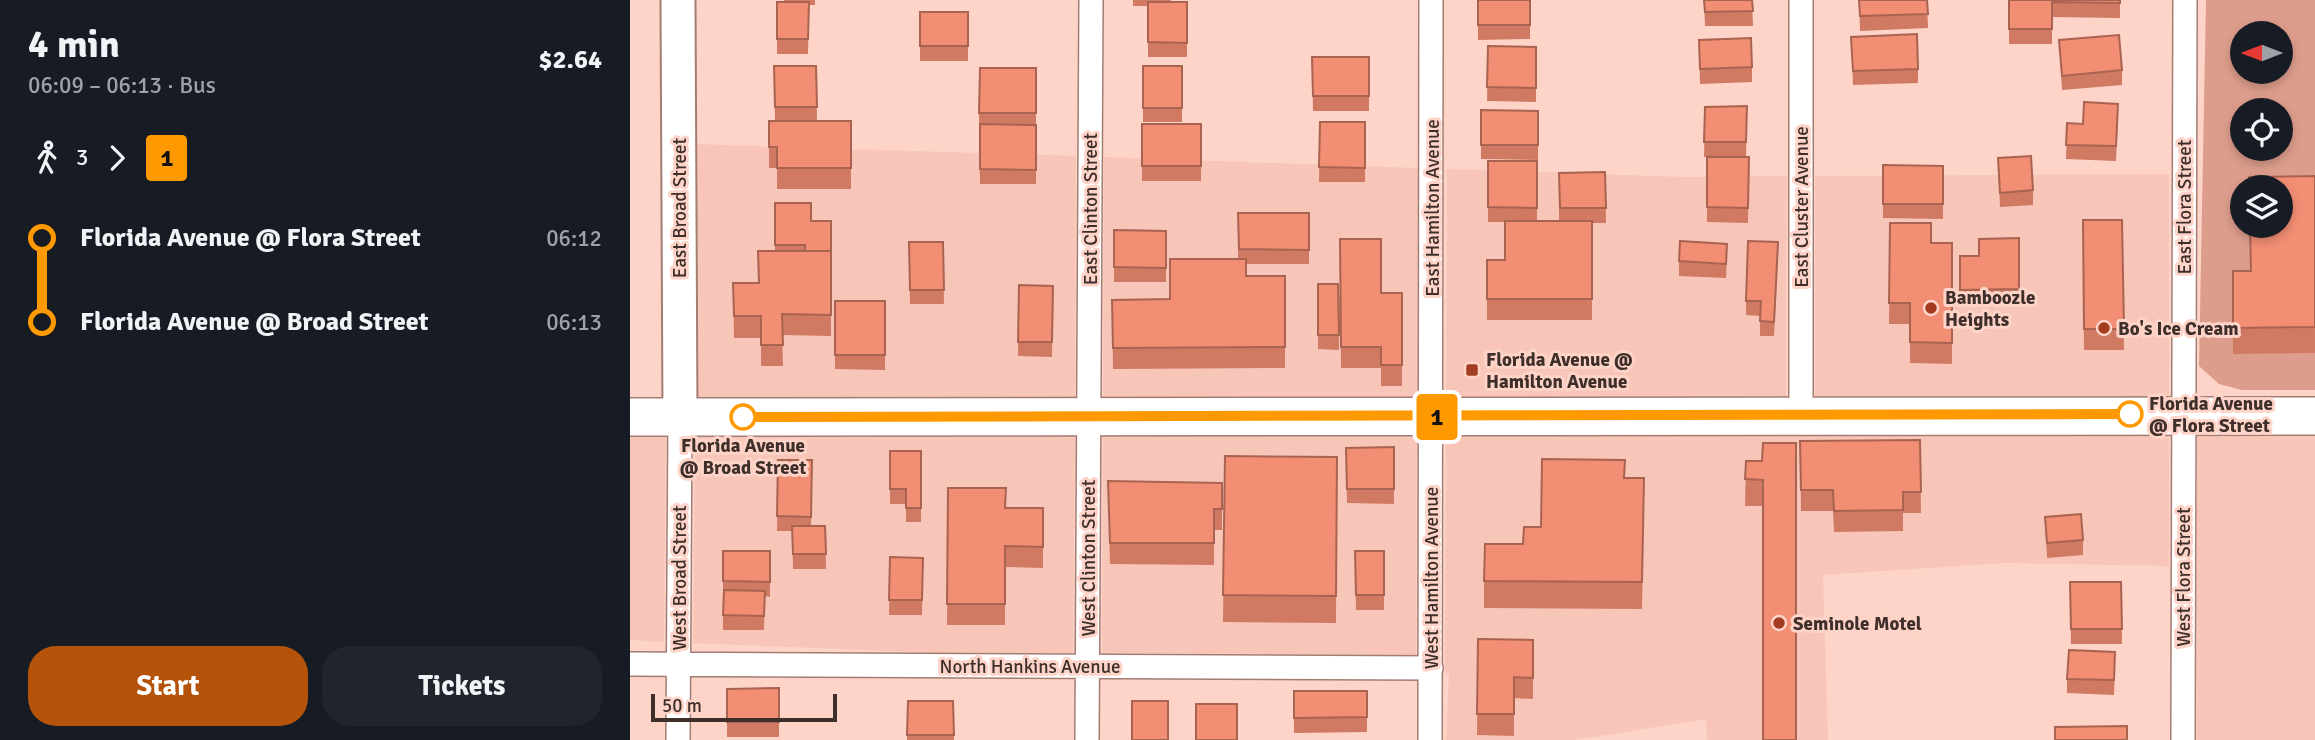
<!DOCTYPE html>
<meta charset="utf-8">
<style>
:root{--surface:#171b24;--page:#20242c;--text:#f1f3f6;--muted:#9ea1a6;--accent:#b45309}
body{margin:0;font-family:Signika,sans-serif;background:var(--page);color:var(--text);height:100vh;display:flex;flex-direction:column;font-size:26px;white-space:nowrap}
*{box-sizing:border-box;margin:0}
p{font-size:23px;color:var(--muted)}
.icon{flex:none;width:38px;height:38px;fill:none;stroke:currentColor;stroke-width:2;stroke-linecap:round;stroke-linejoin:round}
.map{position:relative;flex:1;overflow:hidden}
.side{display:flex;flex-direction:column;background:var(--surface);width:630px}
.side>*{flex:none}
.badge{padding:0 14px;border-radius:5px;font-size:24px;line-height:46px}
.needle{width:46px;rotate:270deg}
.tools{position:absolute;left:1600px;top:21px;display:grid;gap:14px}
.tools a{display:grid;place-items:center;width:63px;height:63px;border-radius:50%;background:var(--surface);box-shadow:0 4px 10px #0003;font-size:35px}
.scale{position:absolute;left:21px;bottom:18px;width:186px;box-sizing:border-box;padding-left:7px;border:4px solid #3f2f2b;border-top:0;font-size:19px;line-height:24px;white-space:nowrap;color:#3f2f2b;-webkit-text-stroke:5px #fed4c8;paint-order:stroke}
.map>.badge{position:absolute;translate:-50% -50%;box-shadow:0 0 0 4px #fff}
.legs{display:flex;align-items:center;gap:10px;height:77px;padding:0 28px;font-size:23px}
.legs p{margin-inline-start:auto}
.headline{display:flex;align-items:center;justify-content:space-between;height:119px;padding:0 28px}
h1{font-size:38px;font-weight:700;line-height:52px}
.button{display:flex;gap:14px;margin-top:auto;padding:14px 28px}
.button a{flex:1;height:80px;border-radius:28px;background:var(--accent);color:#fff;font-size:28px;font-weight:700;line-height:80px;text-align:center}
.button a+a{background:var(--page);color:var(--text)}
ul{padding:0 28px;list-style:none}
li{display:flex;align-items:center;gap:24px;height:84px;font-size:26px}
li i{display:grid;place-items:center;width:10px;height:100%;margin:0 9px;background:currentColor}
li i::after{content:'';width:18px;height:18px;margin:-9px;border:5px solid;border-radius:50%;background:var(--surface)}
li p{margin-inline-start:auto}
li:first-child i{background:linear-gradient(#0000 50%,currentColor 0)}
li:last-child i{background:linear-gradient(currentColor 50%,#0000 0)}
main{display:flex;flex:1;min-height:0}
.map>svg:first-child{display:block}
.built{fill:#f8c6b9}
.green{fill:#dd9d8c;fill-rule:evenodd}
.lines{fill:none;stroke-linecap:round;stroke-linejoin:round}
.street-casing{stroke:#a37d73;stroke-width:26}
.secondary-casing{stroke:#a37d73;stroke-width:37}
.primary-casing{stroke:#a37d73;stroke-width:40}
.street{stroke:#fff;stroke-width:23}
.secondary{stroke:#fff;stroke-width:33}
.primary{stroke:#fff;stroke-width:37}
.wall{fill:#d07a64}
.building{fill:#f28e74;stroke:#a96351;stroke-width:2}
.line-1-casing{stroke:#fff;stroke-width:16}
.line-1{stroke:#f90;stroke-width:10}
.poi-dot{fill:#a43c21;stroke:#fed4c8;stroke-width:2.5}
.stop-1-dot{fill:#fff;stroke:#f90;stroke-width:3.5}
.labels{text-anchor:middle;stroke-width:6;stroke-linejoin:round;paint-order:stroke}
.street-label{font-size:19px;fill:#3f2f2b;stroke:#fed4c8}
.poi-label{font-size:19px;font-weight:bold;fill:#3f2f2b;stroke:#fed4c8;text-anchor:start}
.stop-label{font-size:19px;font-weight:bold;fill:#3f2f2b;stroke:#fed4c8;text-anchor:start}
</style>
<main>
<section class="side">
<div class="headline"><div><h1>4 min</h1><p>06:09 – 06:13 · Bus</p></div><b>$2.64</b></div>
<div class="legs"><svg class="icon" aria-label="walk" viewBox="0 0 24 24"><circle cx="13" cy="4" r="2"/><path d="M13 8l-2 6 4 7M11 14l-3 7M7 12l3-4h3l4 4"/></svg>3<svg class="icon" aria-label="forward" viewBox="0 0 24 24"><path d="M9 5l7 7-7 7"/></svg><b class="badge" style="background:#f90;color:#111">1</b></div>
<ul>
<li><i style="color:#f90"></i><b>Florida Avenue @ Flora Street</b><p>06:12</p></li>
<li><i style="color:#f90"></i><b>Florida Avenue @ Broad Street</b><p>06:13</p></li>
</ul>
<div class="button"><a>Start</a><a>Tickets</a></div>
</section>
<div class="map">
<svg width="1685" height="740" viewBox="0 0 1685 740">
<rect width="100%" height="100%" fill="#fed4c8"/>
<path class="built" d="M 63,144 L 446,156 L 445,404 L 65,404 Z
M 474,157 L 788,168 L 787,404 L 473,404 Z
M 817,169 L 1052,177 L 1157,176 L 1156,402 L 816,404 Z
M 1539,174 L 1539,402 L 1185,402 L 1185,176 Z
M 1539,427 L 1539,566 L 1375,563 L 1193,575 L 1198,740 L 1077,740 L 1076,719 L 945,740 L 816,740 L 819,673 L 815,673 L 816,430 Z
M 1567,427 L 1685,429 L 1685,740 L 1567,740 Z
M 0,429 L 36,430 L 34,642 L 0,640 Z
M 65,430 L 445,430 L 443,653 L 304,653 L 63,643 Z
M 473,430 L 787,430 L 786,655 L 472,653 Z"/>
<path class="green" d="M 1576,0 L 1685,0 L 1685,390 L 1612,390 L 1589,384 L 1569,366 ZM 1612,33 L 1650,33 L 1650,72 L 1612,72 ZM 1612,110 L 1650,110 L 1650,149 L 1612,149 ZM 1612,187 L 1650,187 L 1650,226 L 1612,226 Z"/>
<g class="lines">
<g class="street-casing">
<path id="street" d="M 1171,415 L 1171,0
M 0,664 L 801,668
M 48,740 L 50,417
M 457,740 L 461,0
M 800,740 L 801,0
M 1553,740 L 1555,0"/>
</g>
<g class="secondary-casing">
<path id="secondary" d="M 48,0 L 50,417"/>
</g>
<g class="primary-casing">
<path id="primary" d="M 0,417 L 1685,416"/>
</g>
<use href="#street" class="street"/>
<use href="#secondary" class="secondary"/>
<use href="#primary" class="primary"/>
</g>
<path class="wall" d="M 154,0 L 185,0 L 185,5 L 179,5 L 178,54 L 147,54 L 147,2 L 154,2 Z
M 503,0 L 541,0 L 541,2 L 557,2 L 557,57 L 518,57 L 518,6 L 503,6 Z
M 848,0 L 900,0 L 900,39 L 848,40 Z
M 1074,0 L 1122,0 L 1123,26 L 1075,26 Z
M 1229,0 L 1297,0 L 1298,28 L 1230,31 Z
M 1379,0 L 1490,0 L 1490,18 L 1422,17 L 1422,44 L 1379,44 Z
M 290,12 L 338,12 L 338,61 L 290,61 Z
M 1221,37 L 1288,69 L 1288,83 L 1223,85 Z
M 1069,40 L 1122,67 L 1122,82 L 1070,84 Z
M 1429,40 L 1492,70 L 1492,85 L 1432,90 Z
M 858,46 L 906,47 L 906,102 L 857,101 Z
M 682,57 L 739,57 L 739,111 L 683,111 Z
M 144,66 L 186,66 L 187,121 L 221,121 L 221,189 L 147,189 L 147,168 L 139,168 L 139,121 L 145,121 Z
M 513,66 L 552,66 L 552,122 L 513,122 Z
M 406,68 L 406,184 L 350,184 L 349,113 Z
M 1117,106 L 1116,157 L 1119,157 L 1118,223 L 1077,222 L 1077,157 L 1074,157 L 1075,107 Z
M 851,110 L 908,111 L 908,160 L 851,159 Z
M 1488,118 L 1486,161 L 1436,159 L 1437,123 L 1453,124 Z
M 690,122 L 735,122 L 735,182 L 689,182 Z
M 512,124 L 571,124 L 571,181 L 512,181 Z
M 1368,158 L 1403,190 L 1403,205 L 1370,207 Z
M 858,161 L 907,161 L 907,221 L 929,221 L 929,173 L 975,172 L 976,223 L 962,223 L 962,320 L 857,320 L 857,260 L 875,260 L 875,222 L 858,222 Z
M 1253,165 L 1313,166 L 1313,219 L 1253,218 Z
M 1685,176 L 1685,353 L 1603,354 L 1603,271 L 1620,271 Z
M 145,203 L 181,221 L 201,221 L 201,336 L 152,335 L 153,366 L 131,366 L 131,338 L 104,338 L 103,283 L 128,283 L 128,251 L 145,251 Z
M 608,213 L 679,213 L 679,264 L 616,264 L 616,276 L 655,276 L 655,368 L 483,369 L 482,300 L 540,299 L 608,259 Z
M 1453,220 L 1492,220 L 1494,350 L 1454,350 Z
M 1260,223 L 1301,243 L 1322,243 L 1322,364 L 1280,363 L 1280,324 L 1259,324 Z
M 484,230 L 536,231 L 536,282 L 484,282 Z
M 1389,238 L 1389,304 L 1330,304 L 1330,256 L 1349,256 Z
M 710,239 L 751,293 L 772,293 L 772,386 L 751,386 L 751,368 L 711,368 Z
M 279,242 L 313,242 L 314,304 L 280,304 Z
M 1148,257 L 1144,336 L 1130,336 L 1130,316 L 1116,315 L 1116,301 Z
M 1097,258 L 1096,278 L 1049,276 L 1049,261 Z
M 688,284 L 708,284 L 709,350 L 688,349 Z
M 389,285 L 423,286 L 422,357 L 388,356 Z
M 205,301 L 255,301 L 255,370 L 205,369 Z
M 1290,440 L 1291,513 L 1273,513 L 1273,531 L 1204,532 L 1203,511 L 1171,511 L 1170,441 Z
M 764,447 L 764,504 L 717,503 L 716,448 Z
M 260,451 L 291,451 L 291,522 L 276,522 L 276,504 L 260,504 Z
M 595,456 L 707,457 L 706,623 L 593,622 Z
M 148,460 L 182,460 L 181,526 L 195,526 L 196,569 L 163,569 L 162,531 L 147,531 Z
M 1116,461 L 1132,461 L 1133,506 L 1115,506 Z
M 995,478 L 1014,505 L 1012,609 L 854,608 L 854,581 L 911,527 Z
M 478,481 L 592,483 L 592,530 L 584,530 L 584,565 L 480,564 Z
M 318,488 L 376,508 L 413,508 L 413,568 L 375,567 L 375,625 L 317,625 Z
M 1415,517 L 1453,540 L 1453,555 L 1417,558 Z
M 93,551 L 140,551 L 140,597 L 135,596 L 134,630 L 93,630 Z
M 725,551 L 754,551 L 754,610 L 726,610 Z
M 260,557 L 293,558 L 292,615 L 259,615 Z
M 1440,582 L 1491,582 L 1492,644 L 1441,644 Z
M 848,639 L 903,640 L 903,699 L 884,698 L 884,736 L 847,735 Z
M 1485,666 L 1484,695 L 1437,693 L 1437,679 Z
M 149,688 L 149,737 L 97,737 L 97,689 Z
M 664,691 L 737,691 L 737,732 L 664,733 Z
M 278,701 L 323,701 L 324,740 L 277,740 Z"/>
<path class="building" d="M 848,0 L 900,0 L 900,25 L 848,25 Z
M 1074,0 L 1122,0 L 1123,11 L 1075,12 Z
M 1229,0 L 1297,0 L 1298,14 L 1230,16 Z
M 1379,0 L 1490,0 L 1490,3 L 1422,2 L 1422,29 L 1379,29 Z
M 147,2 L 179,2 L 178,39 L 147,39 Z
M 518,2 L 557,2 L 557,43 L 518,42 Z
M 290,12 L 338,12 L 338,46 L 290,46 Z
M 1287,34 L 1288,69 L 1223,71 L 1221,37 Z
M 1489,35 L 1492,70 L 1432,76 L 1429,40 Z
M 1121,38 L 1122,67 L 1070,69 L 1069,40 Z
M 858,46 L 906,47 L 906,88 L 857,87 Z
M 682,57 L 739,57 L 739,96 L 683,96 Z
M 144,66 L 186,66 L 187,107 L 145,107 Z
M 513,66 L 552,66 L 552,108 L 513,108 Z
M 350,68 L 406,68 L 406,113 L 349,113 Z
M 1454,102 L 1488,104 L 1486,146 L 1436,145 L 1437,123 L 1453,124 Z
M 1117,106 L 1116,142 L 1074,142 L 1075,107 Z
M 851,110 L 908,111 L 908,145 L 851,145 Z
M 139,121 L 221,121 L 221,168 L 147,168 L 147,147 L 139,147 Z
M 690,122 L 735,122 L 735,168 L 689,167 Z
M 350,124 L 406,125 L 406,170 L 350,169 Z
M 512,124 L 571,124 L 571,166 L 512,166 Z
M 1401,156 L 1403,190 L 1370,193 L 1368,158 Z
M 1077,157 L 1119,157 L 1118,208 L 1077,207 Z
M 858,161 L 907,161 L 907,208 L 858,207 Z
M 1253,165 L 1313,166 L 1313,204 L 1253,204 Z
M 975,172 L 976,208 L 930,208 L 929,173 Z
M 1685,176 L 1685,327 L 1603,328 L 1603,271 L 1621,271 L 1620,226 L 1650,226 L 1650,187 L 1620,187 L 1619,177 Z
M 145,203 L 181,203 L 181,221 L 201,221 L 201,251 L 175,251 L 175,245 L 145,245 Z
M 608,213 L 679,213 L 679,250 L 609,249 Z
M 1453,220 L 1492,220 L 1494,329 L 1454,329 Z
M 875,221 L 962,221 L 962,299 L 857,299 L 857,260 L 875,260 Z
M 1260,223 L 1301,223 L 1301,243 L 1322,243 L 1322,343 L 1280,342 L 1280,303 L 1259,303 Z
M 484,230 L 536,231 L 536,268 L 484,267 Z
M 1389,238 L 1389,289 L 1330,290 L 1330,256 L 1349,256 L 1349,239 Z
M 710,239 L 751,239 L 751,293 L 772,293 L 772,365 L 751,365 L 751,347 L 711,347 Z
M 1050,241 L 1097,244 L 1096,264 L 1049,261 Z
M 1118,241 L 1148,242 L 1144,322 L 1130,321 L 1131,301 L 1116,301 Z
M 279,242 L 313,242 L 314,290 L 280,290 Z
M 128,251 L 201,251 L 201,315 L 152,314 L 153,345 L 131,345 L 131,316 L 104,316 L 103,283 L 129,283 Z
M 540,259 L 616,259 L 616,276 L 655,276 L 655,347 L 483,348 L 482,300 L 540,299 Z
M 688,284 L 708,284 L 709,335 L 688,335 Z
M 389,285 L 423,286 L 422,342 L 388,342 Z
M 205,301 L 255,301 L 255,355 L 205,355 Z
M 1290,440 L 1291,492 L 1273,492 L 1273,510 L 1204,511 L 1203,490 L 1171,490 L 1170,441 Z
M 1133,443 L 1166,443 L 1166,740 L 1133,740 L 1133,480 L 1115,479 L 1116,461 L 1132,461 Z
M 764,447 L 764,489 L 717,489 L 716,448 Z
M 260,451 L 291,451 L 291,508 L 276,508 L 276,489 L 260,489 Z
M 595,456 L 707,457 L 706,596 L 593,595 Z
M 912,459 L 995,460 L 994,478 L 1014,478 L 1012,582 L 854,581 L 855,544 L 893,544 L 894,527 L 911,527 Z
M 148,460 L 182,460 L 181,517 L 147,516 Z
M 478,481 L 592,483 L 592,509 L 584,509 L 584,543 L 480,543 Z
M 318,488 L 376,488 L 375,508 L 413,508 L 413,547 L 375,546 L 375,604 L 317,604 Z
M 1451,514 L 1453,540 L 1417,543 L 1415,517 Z
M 162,526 L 195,526 L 196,554 L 163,554 Z
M 93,551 L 140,551 L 140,582 L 93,581 Z
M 725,551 L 754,551 L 754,595 L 726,595 Z
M 260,557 L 293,558 L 292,600 L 259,600 Z
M 1440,582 L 1491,582 L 1492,629 L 1441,629 Z
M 94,590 L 135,591 L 134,616 L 93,615 Z
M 848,639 L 903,640 L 903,678 L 884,677 L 884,714 L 847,714 Z
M 1439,650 L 1485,652 L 1484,680 L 1437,679 Z
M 149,688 L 149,722 L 97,722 L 97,689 Z
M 664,691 L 737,691 L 737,717 L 664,718 Z
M 278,701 L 323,701 L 324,735 L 277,735 Z
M 502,701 L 538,701 L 538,740 L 502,740 Z
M 566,704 L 607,704 L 607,740 L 566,740 Z
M 1497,726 L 1497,740 L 1425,740 L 1425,727 Z"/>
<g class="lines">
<g class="line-1-casing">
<path id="line-1" d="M 113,417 L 1500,414"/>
</g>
<use href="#line-1" class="line-1"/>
</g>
<g class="poi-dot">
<circle cx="1301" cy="308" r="7"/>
<circle cx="1474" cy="328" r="7"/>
<rect x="835" y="363" width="14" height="14" rx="3.5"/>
<circle cx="1149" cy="623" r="7"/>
</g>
<g class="stop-1-dot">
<circle cx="1500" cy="414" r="12"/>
<circle cx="113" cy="417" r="12"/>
</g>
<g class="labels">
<g class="street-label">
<text transform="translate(1171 207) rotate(-90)" y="7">East Cluster Avenue</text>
<text transform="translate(1554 207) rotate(-90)" y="7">East Flora Street</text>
<text transform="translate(49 208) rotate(-90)" y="7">East Broad Street</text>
<text transform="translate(802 208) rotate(-90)" y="7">East Hamilton Avenue</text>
<text transform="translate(460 209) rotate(-90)" y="7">East Clinton Street</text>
<text transform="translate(458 558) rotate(-90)" y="7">West Clinton Street</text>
<text transform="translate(1553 577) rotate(-90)" y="7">West Flora Street</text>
<text transform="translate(49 578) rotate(-90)" y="7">West Broad Street</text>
<text transform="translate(801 578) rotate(-90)" y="7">West Hamilton Avenue</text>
<text x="400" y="673">North Hankins Avenue</text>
</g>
<g class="poi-label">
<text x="1315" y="304">Bamboozle<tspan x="1315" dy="22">Heights</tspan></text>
<text x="1488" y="335">Bo's Ice Cream</text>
<text x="856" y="366">Florida Avenue @<tspan x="856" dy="22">Hamilton Avenue</tspan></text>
<text x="1163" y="630">Seminole Motel</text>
</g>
<g class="stop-label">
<text x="1519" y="410">Florida Avenue<tspan x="1519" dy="22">@ Flora Street</tspan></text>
<text x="113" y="452" text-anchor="middle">Florida Avenue<tspan x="113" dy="22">@ Broad Street</tspan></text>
</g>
</g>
</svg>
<div class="tools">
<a><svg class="needle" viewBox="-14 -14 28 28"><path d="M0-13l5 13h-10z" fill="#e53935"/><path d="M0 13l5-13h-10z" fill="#9ea1a6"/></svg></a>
<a><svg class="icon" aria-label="locate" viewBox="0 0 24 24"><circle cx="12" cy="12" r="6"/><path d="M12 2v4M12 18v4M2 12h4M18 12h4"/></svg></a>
<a><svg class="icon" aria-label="layers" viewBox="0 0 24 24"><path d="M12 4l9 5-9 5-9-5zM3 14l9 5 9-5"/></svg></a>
</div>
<div class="scale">50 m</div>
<b class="badge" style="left:807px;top:417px;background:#f90;color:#111">1</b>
</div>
</main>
